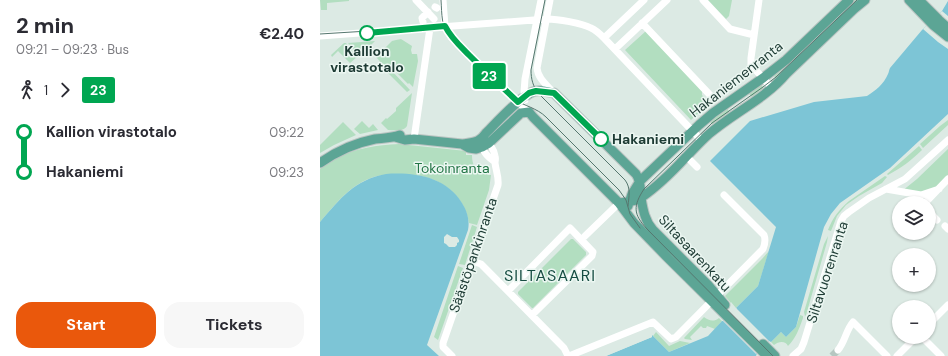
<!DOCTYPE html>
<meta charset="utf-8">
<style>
:root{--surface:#fff;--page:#f7f7f7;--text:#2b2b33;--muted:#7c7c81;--accent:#ea580c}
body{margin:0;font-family:"DM Sans",sans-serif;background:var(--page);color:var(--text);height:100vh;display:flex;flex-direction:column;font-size:15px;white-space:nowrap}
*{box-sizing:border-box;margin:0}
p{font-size:13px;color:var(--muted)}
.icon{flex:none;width:22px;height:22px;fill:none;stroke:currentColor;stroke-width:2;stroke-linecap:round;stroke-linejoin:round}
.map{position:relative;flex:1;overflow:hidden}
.sheet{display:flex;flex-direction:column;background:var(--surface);width:320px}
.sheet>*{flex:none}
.badge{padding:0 8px;border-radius:3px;font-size:14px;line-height:26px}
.tools{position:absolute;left:572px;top:196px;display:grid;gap:8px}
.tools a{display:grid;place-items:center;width:44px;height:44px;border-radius:50%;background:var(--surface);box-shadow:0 1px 3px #0004;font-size:20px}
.map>.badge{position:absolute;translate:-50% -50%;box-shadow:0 0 0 2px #fff}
.legs{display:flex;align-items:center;gap:6px;height:44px;padding:0 16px;font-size:13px}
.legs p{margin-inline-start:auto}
.overview{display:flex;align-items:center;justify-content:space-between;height:68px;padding:0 16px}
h1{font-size:22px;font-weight:700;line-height:30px}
.primary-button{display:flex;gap:8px;margin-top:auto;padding:8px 16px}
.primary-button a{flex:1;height:46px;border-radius:16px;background:var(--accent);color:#fff;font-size:16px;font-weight:700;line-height:46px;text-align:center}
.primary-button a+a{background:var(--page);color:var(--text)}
ul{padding:0 16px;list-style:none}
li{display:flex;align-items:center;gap:14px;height:40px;font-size:15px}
li i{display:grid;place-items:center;width:6px;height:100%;margin:0 5px;background:currentColor}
li i::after{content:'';width:10px;height:10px;margin:-5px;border:3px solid;border-radius:50%;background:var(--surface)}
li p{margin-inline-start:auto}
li:first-child i{background:linear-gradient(#0000 50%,currentColor 0)}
li:last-child i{background:linear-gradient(currentColor 50%,#0000 0)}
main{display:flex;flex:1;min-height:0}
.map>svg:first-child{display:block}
.green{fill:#b2dec0}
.water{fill:#7dc5d6}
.pier{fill:#dceae4}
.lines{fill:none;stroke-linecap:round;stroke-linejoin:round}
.minor-tunnel{stroke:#b6c7c1;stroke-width:7;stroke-dasharray:7 3.5;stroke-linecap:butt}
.major-casing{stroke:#bbc4c2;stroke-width:11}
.minor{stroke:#fff;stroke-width:7}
.major{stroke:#5ca595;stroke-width:9}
.tram{stroke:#56776f;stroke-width:1}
.line-1-casing{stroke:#fff;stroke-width:9}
.line-1{stroke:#00a651;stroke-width:6}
.stop-1-dot{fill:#fff;stroke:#00a651;stroke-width:2}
.labels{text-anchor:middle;stroke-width:3;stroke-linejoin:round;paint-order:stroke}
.stop-label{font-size:14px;font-weight:bold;fill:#1d3b34;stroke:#ecf7f2}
.street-label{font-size:14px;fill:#1d3b34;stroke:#ecf7f2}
.park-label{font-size:14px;fill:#237546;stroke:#ecf7f2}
.quarter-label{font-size:16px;letter-spacing:1px;fill:#174e43;stroke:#ecf7f2}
</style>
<main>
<section class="sheet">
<div class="overview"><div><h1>2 min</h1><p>09:21 – 09:23 · Bus</p></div><b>€2.40</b></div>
<div class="legs"><svg class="icon" aria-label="walk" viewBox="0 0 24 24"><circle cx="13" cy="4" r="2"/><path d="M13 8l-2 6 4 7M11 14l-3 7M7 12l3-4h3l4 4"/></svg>1<svg class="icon" aria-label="forward" viewBox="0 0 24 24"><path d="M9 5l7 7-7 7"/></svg><b class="badge" style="background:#00a651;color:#fff">23</b></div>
<ul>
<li><i style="color:#00a651"></i><b>Kallion virastotalo</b><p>09:22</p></li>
<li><i style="color:#00a651"></i><b>Hakaniemi</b><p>09:23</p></li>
</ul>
<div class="primary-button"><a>Start</a><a>Tickets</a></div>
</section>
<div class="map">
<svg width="628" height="356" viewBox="0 0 628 356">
<rect width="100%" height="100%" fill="#dceae4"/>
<path class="green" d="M 0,0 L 29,0 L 29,1 L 7,3 L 7,10 L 1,10 Z
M 388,0 L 412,0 L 409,16 L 406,19 Z
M 532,0 L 539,0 L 457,79 L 453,75 Z
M 326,31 L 382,90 L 382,95 L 389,103 L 371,120 L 305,50 Z
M 81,39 L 92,46 L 91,50 L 92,54 L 97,54 L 98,61 L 93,87 L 89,83 L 88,84 L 69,65 L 66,68 L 56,57 L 72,41 L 76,40 Z
M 55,41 L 46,50 L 44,49 L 38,54 L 28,43 Z
M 24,43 L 26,43 L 37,57 L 30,63 L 18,51 L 12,57 L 11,55 Z
M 69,68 L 90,90 L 87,92 L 66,71 Z
M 441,84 L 444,89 L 432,97 L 428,93 Z
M 92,93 L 87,126 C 83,132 75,130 68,130 L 61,123 L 66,118 L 67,119 L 76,111 L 76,108 Z
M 407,108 L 410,113 L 393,125 L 389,121 Z
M 628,120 L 628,125 L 603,148 L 600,144 L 620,126 Z
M 42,121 L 49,128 L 53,124 L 58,130 L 40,134 L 34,129 Z
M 23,122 L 36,135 L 14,145 L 0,153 L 0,145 Z
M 79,144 L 146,151 L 146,155 L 152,155 C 152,160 153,168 159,170 C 165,173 160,168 165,172 C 170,176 165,174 171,175 L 169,190 L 157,225 L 149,223 C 146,201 129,184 108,178 C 103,176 96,175 90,175 C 74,173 57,174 42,182 C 25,191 13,207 0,222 L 0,169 C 5,165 10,161 16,158 C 36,148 57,145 79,144 Z
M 599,146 L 602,150 C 590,161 583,167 568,175 L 567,174 Z
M 628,149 L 628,175 L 615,188 L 601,193 L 582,191 L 597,179 Z
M 565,176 L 567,177 L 562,183 L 539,196 L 526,205 L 517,216 L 511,231 L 508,230 C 513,217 519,210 529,201 Z
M 152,225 L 157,227 L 145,265 L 139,264 Z
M 508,236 L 507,242 L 486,315 L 485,316 L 484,312 L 504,244 Z
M 251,239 L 253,239 L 266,252 L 266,255 L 213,308 L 212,308 L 198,294 L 198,292 Z
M 449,251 L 438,286 L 416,308 L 411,302 L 411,303 L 405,296 L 441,260 Z
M 138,266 L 143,268 L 118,340 L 114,337 Z
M 480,315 L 483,316 L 483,318 C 479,329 476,338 468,346 C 466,341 459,341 454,345 L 451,342 L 461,332 L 466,337 L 476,327 Z
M 384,317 C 389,321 394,322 399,318 L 402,321 L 395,329 L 387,326 L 386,328 L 383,328 L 381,326 L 370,337 L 372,340 L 365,339 L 364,338 Z
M 336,332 L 349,346 L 360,341 L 370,343 L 349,352 L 333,336 Z"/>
<path class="water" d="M 628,1 L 628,114 L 570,168 L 520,203 L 511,214 L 504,227 L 476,327 L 466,337 L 461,332 L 451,342 L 449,341 L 437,353 L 436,356 L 286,356 L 332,337 L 332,335 L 349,352 L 388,336 L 402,321 L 403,321 L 417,308 L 416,308 L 438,286 L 456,227 L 390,161 L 430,121 L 494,102 L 547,96 C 555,91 564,84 568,74 C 569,72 569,70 570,68 L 602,30 L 622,11 Z
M 66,174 C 95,172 126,177 142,203 C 147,211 150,220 148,230 L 107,345 L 119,356 L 0,356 L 0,222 C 21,198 34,180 66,174 Z"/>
<path class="pier" d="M 622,11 L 628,16 L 628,49 L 618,42 L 603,29 Z
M 127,234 L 132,237 L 137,237 L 139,240 L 139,242 L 137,243 L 137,245 L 135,247 L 129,247 L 126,244 L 124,243 L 124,237 Z
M 416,308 L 449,341 L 436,354 L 403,321 Z
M 332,335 L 332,337 L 286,356 L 284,356 L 285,354 Z"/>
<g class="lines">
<path class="minor-tunnel" d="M 512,356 L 518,350"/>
<g class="major-casing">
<path id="major" d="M 589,0 L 613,25 L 628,37
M 599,0 L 619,20 L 628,28
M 75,137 L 85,140 L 94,139 L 142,144 L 149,148 L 156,149 L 162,147 L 169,143 L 201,113 L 209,112 L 213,117 L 299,203 L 314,223 L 346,256 L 447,356
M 143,144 C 154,142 159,143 166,133 C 176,123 203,93 216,91 C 222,90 228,92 234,93 L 316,174 C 321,181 320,189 321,198 C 323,210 325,221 333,230 L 388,285 L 405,305
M 0,163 C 17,151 35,143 55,139 C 64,138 72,138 80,135
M 299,203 C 307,202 315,202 322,197 C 338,186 352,172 365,158 C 373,150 380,142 389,134 C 413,113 445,99 466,74 L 534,9 L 545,0
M 308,206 L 312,194 L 320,181 L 379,125 L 393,113 L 443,78 L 466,60 L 529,0
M 443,344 L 455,356"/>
</g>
<path class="minor" d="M 96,0 L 114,19
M 123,0 L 125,26 L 131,37 L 169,76 L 209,112
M 230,0 L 217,68 C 218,79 227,85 234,93
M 383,0 L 410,29 L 434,35
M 439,0 L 431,58 L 431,65 L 452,88
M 115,7 L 117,8
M 103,22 L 102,18 L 108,12
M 322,23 L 390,95
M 0,36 L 227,19 C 237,19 262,23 271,28 C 276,30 280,34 284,38 L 382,141
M 284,38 L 324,0
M 295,49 L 347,0
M 205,100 L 204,92 L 205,79 L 221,0
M 94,139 L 110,28
M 162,142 C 162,152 168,157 175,162
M 367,157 L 377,167
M 566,189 L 601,195 L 619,189
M 605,203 L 628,179
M 609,212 L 617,220
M 625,226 L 628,229
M 265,236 L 295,207
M 152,261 L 161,264 L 244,348 L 248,356
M 188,291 L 250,228 L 273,252 L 272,256 L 212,315
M 609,324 L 628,305
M 602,337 L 621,356
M 518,350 C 525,342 526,330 533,322 L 567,356
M 132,356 L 123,347 L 123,343 L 178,185 C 179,177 176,171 175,163 C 175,161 176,159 175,156 C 174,150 170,144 165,141
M 249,356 L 333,322 L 351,339 L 356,337 L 443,249 C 445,244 446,240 444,235 L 404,195
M 473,356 L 481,349 L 484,342 L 515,241 L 521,221 L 524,216 L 529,212 L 549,198 L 585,179 L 628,140
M 577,356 L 596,337"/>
<use href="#major" class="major"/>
<path class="tram" d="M 121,0 C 122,15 121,26 130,38 C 150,58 171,83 194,99 C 204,106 217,108 226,117 L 299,190 L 306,200 L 310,214 L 320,228
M 225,0 L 211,70 C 211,79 213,87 219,94 L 305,180 C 311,188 309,196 308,206
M 0,34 L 113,27 L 119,27 L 128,32
M 453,356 L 327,229 C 313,214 313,206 324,189 L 392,123 L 443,87 L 456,77 L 537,0"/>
</g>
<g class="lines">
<g class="line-1-casing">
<path id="line-1" d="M 47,33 L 125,26 C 131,38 140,46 149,55 C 165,71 181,86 198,102 L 209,93 L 216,91 L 234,93 L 281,139"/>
</g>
<use href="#line-1" class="line-1"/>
</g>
<g class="stop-1-dot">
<circle cx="47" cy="33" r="7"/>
<circle cx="281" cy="139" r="7"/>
</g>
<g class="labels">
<g class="stop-label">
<text x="47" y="56">Kallion<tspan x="47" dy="16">virastotalo</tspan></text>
<text x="292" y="144" text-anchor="start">Hakaniemi</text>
</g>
<g class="street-label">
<text transform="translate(416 79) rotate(-38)" y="5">Hakaniemenranta</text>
<text transform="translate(375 253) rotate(47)" y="5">Siltasaarenkatu</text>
<text transform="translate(153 255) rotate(-71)" y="5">Säästöpankinranta</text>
<text transform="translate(507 272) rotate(-72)" y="5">Siltavuorenranta</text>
</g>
<g class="park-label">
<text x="132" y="173">Tokoinranta</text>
</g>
<g class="quarter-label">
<text x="230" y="281">SILTASAARI</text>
</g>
</g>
</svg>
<div class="tools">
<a><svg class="icon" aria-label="layers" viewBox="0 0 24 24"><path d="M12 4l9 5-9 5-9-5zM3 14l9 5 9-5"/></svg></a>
<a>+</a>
<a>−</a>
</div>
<b class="badge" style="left:169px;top:76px;background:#00a651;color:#fff">23</b>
</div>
</main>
